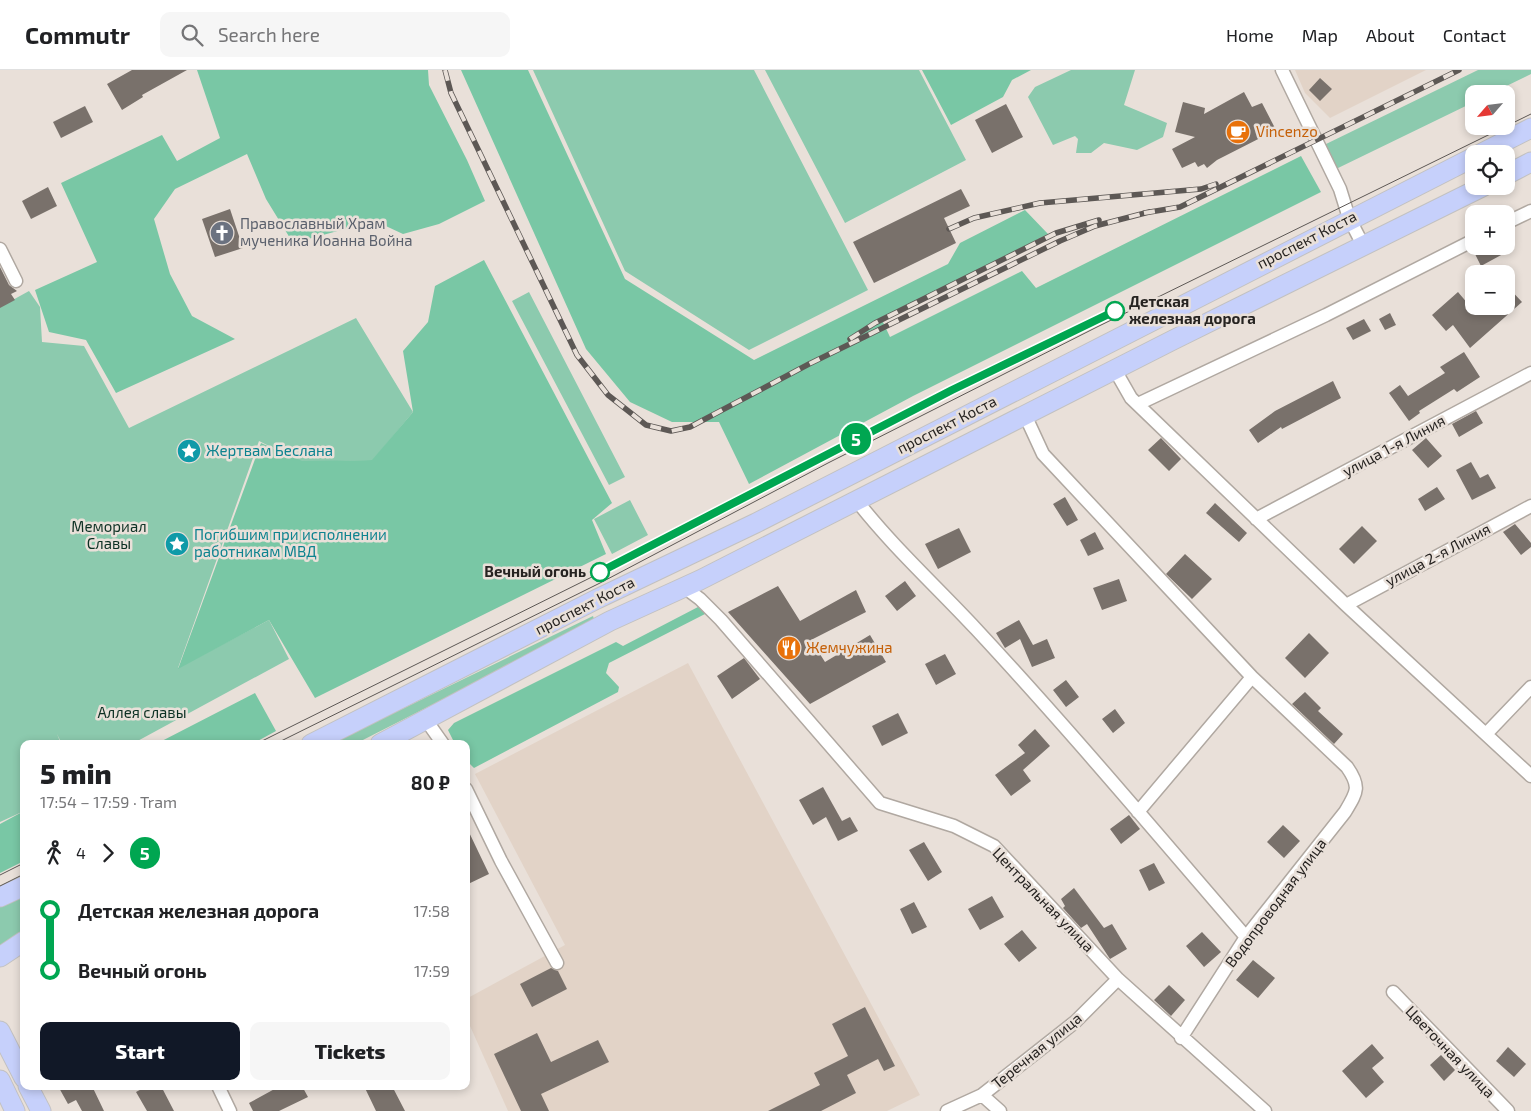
<!DOCTYPE html>
<meta charset="utf-8">
<style>
:root{--surface:#fff;--page:#f6f6f6;--text:#202124;--muted:#757577;--line:#e0e0e0;--accent:#111827}
body{margin:0;font-family:"Exo 2",sans-serif;background:var(--page);color:var(--text);height:100vh;display:flex;flex-direction:column;font-size:19px;white-space:nowrap}
*{box-sizing:border-box;margin:0}
p{font-size:16px;color:var(--muted)}
.icon{flex:none;width:28px;height:28px;fill:none;stroke:currentColor;stroke-width:2;stroke-linecap:round;stroke-linejoin:round}
.map{position:relative;flex:1;overflow:hidden}
.panel{position:absolute;left:20px;top:670px;width:450px;height:350px;display:flex;flex-direction:column;background:var(--surface);border-radius:10px;box-shadow:0 2px 8px #0003}
.panel>*{flex:none}
.badge{padding:0 10px;border-radius:16px;font-size:18px;line-height:32px}
.needle{width:32px;rotate:242deg}
.buttons{position:absolute;left:1465px;top:15px;display:grid;gap:10px}
.buttons a{display:grid;place-items:center;width:50px;height:50px;border-radius:10px;background:var(--surface);box-shadow:0 2px 8px #0003;font-size:25px}
.map>.badge{position:absolute;translate:-50% -50%;box-shadow:0 0 0 2px #fff}
.legs{display:flex;align-items:center;gap:8px;height:55px;padding:0 20px;font-size:16px}
.legs p{margin-inline-start:auto}
.headline{display:flex;align-items:center;justify-content:space-between;height:85px;padding:0 20px}
h1{font-size:28px;font-weight:800;line-height:38px}
.cta{display:flex;gap:10px;margin-top:auto;padding:10px 20px}
.cta a{flex:1;height:58px;border-radius:10px;background:var(--accent);color:#fff;font-size:20px;font-weight:800;line-height:58px;text-align:center}
.cta a+a{background:var(--page);color:var(--text)}
ul{padding:0 20px;list-style:none}
li{display:flex;align-items:center;gap:18px;height:60px;font-size:19px}
li i{display:grid;place-items:center;width:8px;height:100%;margin:0 6px;background:currentColor}
li i::after{content:'';width:12px;height:12px;margin:-6px;border:4px solid;border-radius:50%;background:var(--surface)}
li p{margin-inline-start:auto}
li:first-child i{background:linear-gradient(#0000 50%,currentColor 0)}
li:last-child i{background:linear-gradient(currentColor 50%,#0000 0)}
header{display:flex;align-items:center;gap:30px;box-sizing:border-box;height:70px;padding:0 25px;background:var(--surface);border-bottom:1px solid var(--line)}
header strong{font-size:24px}
nav{display:flex;gap:28px;margin-inline-start:auto;font-size:18px}
.search{width:350px;height:45px;background:var(--page);display:flex;align-items:center;gap:12px;box-sizing:border-box;padding:0 18px;border-radius:10px;color:var(--muted);font-size:19px}
.map>svg:first-child{display:block}
.built{fill:#e2d3c7}
.green{fill:#8ccaae}
.forest{fill:#79c7a5}
.building{fill:#79716b}
.lines{fill:none;stroke-linecap:round;stroke-linejoin:round}
.minor-casing{stroke:#b0a8a1;stroke-width:15}
.primary-casing{stroke:#c2c1c1;stroke-width:21}
.minor{stroke:#fff;stroke-width:12}
.primary{stroke:#c6d0fb;stroke-width:19}
.tram{stroke:#5d5855;stroke-width:1}
.rail-casing{stroke:#5d5855;stroke-width:5.5}
.rail{stroke:#e9e0d9;stroke-width:4;stroke-dasharray:11;stroke-linecap:butt}
.line-1-casing{stroke:#fff;stroke-width:11}
.line-1{stroke:#00a651;stroke-width:8}
.stop-1-dot{fill:#fff;stroke:#00a651;stroke-width:2.5}
.labels{text-anchor:middle;stroke-width:5;stroke-linejoin:round;paint-order:stroke}
.food-label{font-size:15px;fill:#c56008;stroke:#e9e0d9;text-anchor:start}
.worship-label{font-size:15px;fill:#5b616d;stroke:#e9e0d9;text-anchor:start}
.street-label{font-size:15px;fill:#262321;stroke:#e9e0d9}
.stop-label{font-size:15px;font-weight:bold;fill:#262321;stroke:#e9e0d9;text-anchor:start}
.culture-label{font-size:15px;fill:#0d838f;stroke:#e9e0d9;text-anchor:start}
.park-label{font-size:15px;fill:#0d3124;stroke:#e9e0d9}
</style>
<header>
<strong>Commutr</strong>
<div class="search"><svg class="icon" aria-label="search" viewBox="0 0 24 24"><circle cx="10" cy="10" r="6"/><path d="M15 15l6 6"/></svg>Search here</div>
<nav><a>Home</a><a>Map</a><a>About</a><a>Contact</a></nav>
</header>
<div class="map">
<svg width="1531" height="1041" viewBox="0 0 1531 1041">
<rect width="100%" height="100%" fill="#e9e0d9"/>
<path class="built" d="M 1295,0 L 1426,0 L 1330,48 L 1305,23 Z
M 688,593 L 920,1025 L 887,1041 L 508,1041 L 466,947 L 466,929 L 565,875 L 475,704 Z"/>
<path class="green" d="M 533,0 L 754,0 L 868,220 L 749,280 L 625,201 Z
M 765,0 L 919,0 L 966,90 L 845,153 Z
M 1071,0 L 1135,0 L 1124,35 L 1167,53 L 1163,67 L 1137,80 L 1104,73 L 1091,83 L 1076,83 L 1078,69 L 1075,66 L 1053,75 L 1028,27 L 1035,17 Z
M 1478,0 L 1531,0 L 1531,4 L 1490,24 L 1474,24 L 1474,32 L 1336,99 L 1324,75 Z
M 29,221 L 40,237 L 42,272 L 84,276 L 129,358 L 356,248 L 413,342 L 373,390 L 301,392 L 259,371 L 178,598 L 269,550 L 289,589 L 132,674 L 62,674 L 57,664 L 61,674 L 24,674 L 24,741 L 0,752 L 0,237 Z
M 529,222 L 625,407 L 609,415 L 512,231 Z
M 630,430 L 648,465 L 612,484 L 594,449 Z
M 593,546 L 595,552 L 355,674 L 330,674 Z
M 24,823 L 24,861 L 0,878 L 0,834 Z"/>
<path class="forest" d="M 197,0 L 428,0 L 429,15 L 467,90 L 485,131 L 439,154 L 403,164 L 375,151 L 293,173 L 266,129 L 247,84 L 175,119 L 154,149 L 170,204 L 192,246 L 235,269 L 116,323 L 86,270 L 49,262 L 35,220 L 97,192 L 61,113 L 162,65 L 177,91 L 220,68 Z
M 461,0 L 528,0 L 625,209 L 754,290 L 948,194 L 960,173 L 1025,140 L 1048,164 L 882,250 L 890,267 L 1022,201 L 1036,218 L 1301,86 L 1321,122 L 913,326 L 749,414 L 719,352 L 672,352 L 630,332 L 586,279 Z
M 922,0 L 1031,0 L 1012,10 L 1003,27 L 951,55 Z
M 484,190 L 612,433 L 592,450 L 606,484 L 315,628 L 269,550 L 178,599 L 261,373 L 302,391 L 372,390 L 413,342 L 403,281 L 428,252 L 435,216 Z
M 698,537 L 703,539 L 705,544 L 609,593 L 606,603 L 619,617 L 618,622 L 474,698 L 466,690 L 466,674 L 455,674 L 448,660 L 454,653 L 616,572 L 623,576 Z
M 255,623 L 276,661 L 252,674 L 156,674 Z
M 24,741 L 24,791 L 0,803 L 0,754 Z"/>
<path class="building" d="M 132,0 L 187,0 L 142,25 L 143,27 L 122,40 L 107,14 Z
M 1320,8 L 1332,19 L 1320,31 L 1309,20 Z
M 1244,22 L 1252,37 L 1262,33 L 1276,60 L 1217,90 L 1207,98 L 1204,94 L 1198,97 L 1195,92 L 1182,98 L 1172,79 L 1195,67 L 1175,62 L 1183,32 L 1205,38 L 1204,44 Z
M 1006,34 L 1023,67 L 992,83 L 975,50 Z
M 85,36 L 93,52 L 61,68 L 53,52 Z
M 48,117 L 57,136 L 31,149 L 22,131 Z
M 961,119 L 970,136 L 944,148 L 956,173 L 874,213 L 853,172 Z
M 230,139 L 243,178 L 215,187 L 202,149 Z
M 1486,176 L 1499,176 L 1503,184 L 1481,196 L 1474,182 Z
M 0,197 L 9,215 L 17,221 L 11,224 L 15,230 L 0,238 Z
M 1506,215 L 1522,232 L 1470,278 L 1453,255 L 1446,261 L 1432,245 L 1458,222 L 1474,241 L 1480,236 L 1506,236 Z
M 1390,243 L 1396,255 L 1385,260 L 1379,249 Z
M 1364,249 L 1371,261 L 1353,270 L 1346,258 Z
M 1464,282 L 1480,307 L 1457,322 L 1454,319 L 1419,341 L 1420,343 L 1409,351 L 1389,323 L 1400,315 L 1408,326 L 1445,303 L 1440,297 Z
M 1333,311 L 1341,328 L 1282,359 L 1281,357 L 1258,373 L 1249,360 L 1275,341 Z
M 1476,341 L 1483,353 L 1459,367 L 1452,354 Z
M 1161,368 L 1181,389 L 1169,401 L 1148,380 Z
M 1426,368 L 1442,386 L 1428,398 L 1412,380 Z
M 1471,392 L 1480,408 L 1488,404 L 1496,418 L 1472,430 L 1456,400 Z
M 1437,417 L 1445,429 L 1425,441 L 1418,429 Z
M 1065,427 L 1078,450 L 1067,456 L 1053,434 Z
M 1215,433 L 1247,463 L 1239,472 L 1206,443 Z
M 1515,454 L 1531,473 L 1531,477 L 1521,485 L 1503,462 Z
M 1362,456 L 1377,471 L 1354,494 L 1339,479 Z
M 959,458 L 971,482 L 938,499 L 925,474 Z
M 1095,462 L 1104,479 L 1088,486 L 1080,470 Z
M 1185,484 L 1212,509 L 1192,529 L 1166,504 Z
M 1119,509 L 1127,531 L 1102,540 L 1093,518 Z
M 905,511 L 916,526 L 897,541 L 885,526 Z
M 778,516 L 800,551 L 856,520 L 866,542 L 811,570 L 825,592 L 870,565 L 886,592 L 810,634 L 728,542 Z
M 1019,550 L 1033,575 L 1047,569 L 1055,588 L 1032,597 L 1020,569 L 1005,578 L 996,563 Z
M 1309,563 L 1329,583 L 1305,608 L 1285,588 Z
M 945,584 L 956,604 L 936,615 L 925,594 Z
M 744,588 L 760,609 L 732,629 L 717,606 Z
M 1066,610 L 1079,627 L 1066,637 L 1053,620 Z
M 1305,622 L 1321,638 L 1318,641 L 1343,664 L 1334,674 L 1292,634 Z
M 1115,639 L 1125,653 L 1113,663 L 1102,649 Z
M 898,643 L 908,663 L 882,676 L 872,656 Z
M 1035,659 L 1050,676 L 1023,700 L 1031,711 L 1011,726 L 995,705 L 1025,683 L 1018,675 Z
M 823,717 L 842,751 L 850,747 L 858,761 L 838,771 L 826,747 L 813,755 L 799,730 Z
M 1129,745 L 1140,759 L 1121,774 L 1110,759 Z
M 1283,755 L 1300,771 L 1284,788 L 1267,772 Z
M 466,756 L 489,804 L 466,815 Z
M 924,772 L 942,802 L 928,811 L 909,780 Z
M 1154,793 L 1165,813 L 1149,821 L 1139,800 Z
M 1074,818 L 1104,858 L 1112,854 L 1127,879 L 1110,889 L 1087,854 L 1081,858 L 1063,838 L 1065,836 L 1061,829 Z
M 992,826 L 1004,847 L 980,860 L 968,839 Z
M 914,832 L 927,857 L 912,864 L 900,839 Z
M 1022,860 L 1037,878 L 1019,892 L 1004,874 Z
M 1202,862 L 1221,882 L 1204,897 L 1186,876 Z
M 1253,890 L 1275,908 L 1258,928 L 1236,910 Z
M 551,898 L 558,901 L 567,919 L 532,937 L 520,914 Z
M 1169,915 L 1185,930 L 1171,946 L 1154,930 Z
M 865,937 L 895,996 L 884,1001 L 878,989 L 847,1005 L 856,1023 L 821,1041 L 768,1041 L 820,1015 L 814,1003 L 848,986 L 832,954 Z
M 537,963 L 551,992 L 598,970 L 609,992 L 541,1024 L 549,1041 L 521,1041 L 494,984 Z
M 1372,974 L 1384,988 L 1372,998 L 1384,1012 L 1366,1028 L 1342,1001 Z
M 1508,977 L 1526,994 L 1514,1007 L 1496,991 Z
M 1441,985 L 1455,1000 L 1444,1011 L 1430,995 Z
M 58,1016 L 92,1016 L 104,1041 L 82,1041 L 76,1030 L 68,1034 Z
M 147,1016 L 161,1016 L 174,1041 L 147,1041 L 136,1022 Z
M 280,1016 L 302,1016 L 308,1027 L 279,1041 L 253,1041 L 249,1033 Z
M 364,1016 L 392,1016 L 405,1041 L 376,1041 Z"/>
<g class="lines">
<g class="minor-casing">
<path id="minor" d="M 1282,0 L 1340,119 L 1349,148 L 1364,177
M 1506,153 L 1531,141
M 0,179 L 16,211
M 1115,300 L 1131,328 L 1346,535 L 1531,706
M 1138,334 L 1326,245 L 1474,170
M 1025,345 L 1043,384 L 1252,607 L 1347,697 C 1361,717 1357,722 1345,742 L 1246,867 L 1181,968
M 857,431 C 893,477 936,516 976,559 C 1069,659 1157,764 1246,867
M 1256,449 L 1531,303
M 684,517 L 700,529 L 721,550 L 880,733 L 954,756 L 994,776 L 1118,909 L 1265,1041
M 1346,535 L 1531,436
M 426,650 L 443,674
M 1487,663 L 1531,617
M 466,719 L 501,791 L 557,893
M 1138,742 L 1252,607
M 1393,922 L 1508,1041
M 218,1016 L 230,1041
M 982,1025 L 1000,1041
M 947,1041 L 982,1025 L 1075,952 L 1118,909"/>
</g>
<g class="primary-casing">
<path id="primary" d="M 1480,84 L 1531,58
M 1506,105 L 1531,92
M 311,674 L 597,529 L 756,453 L 1474,87
M 380,674 L 610,551 L 700,510 L 1173,270 L 1484,116
M 0,827 L 24,816
M 0,887 L 24,871
M 0,961 L 24,1008
M 0,1010 L 15,1041
M 28,1016 L 41,1041"/>
</g>
<use href="#minor" class="minor"/>
<use href="#primary" class="primary"/>
<path class="tram" d="M 256,674 L 614,496 L 952,320 L 1056,270
M 275,674 L 600,513 L 828,393 L 1097,257 L 1531,44
M 0,805 L 24,793
M 0,816 L 24,804"/>
<g class="rail-casing">
<path id="rail" d="M 445,0 L 451,23 L 577,285 L 608,325 L 646,355 L 671,361 L 690,357 L 809,294 L 1060,171 L 1095,156 L 1149,142
M 1144,143 L 1180,137 L 1459,0
M 949,159 L 974,148 L 1040,133 L 1201,119 L 1216,114
M 850,269 L 875,253 L 1056,163 L 1099,150"/>
</g>
<use href="#rail" class="rail"/>
</g>
<g class="lines">
<g class="line-1-casing">
<path id="line-1" d="M 600,502 L 952,320 L 1115,241"/>
</g>
<use href="#line-1" class="line-1"/>
</g>
<defs>
<g id="cafe-disc" transform="scale(1.25)"><circle r="9.5" fill="#e8710a" stroke="#e9e0d9"/><path d="M-5.5-4.5H6V0H3Q3 3.5 0 3.5H-2.5Q-5.5 3.5-5.5 0ZM3-3.2v2h1.7v-2ZM-6 4.5H4V6H-6Z" fill="#fff"/></g>
<g id="church-disc" transform="scale(1.25)"><circle r="9.5" fill="#6b7280" stroke="#e9e0d9"/><path d="M-1.2-6h2.4v3.5h3.3v2.4h-3.3V6h-2.4V-.1h-3.3v-2.4h3.3Z" fill="#fff"/></g>
<g id="sight-disc" transform="scale(1.25)"><circle r="9.5" fill="#0f9aa8" stroke="#e9e0d9"/><path d="M0-6L1.8-2.2L6-1.7L2.9 1.2L3.7 5.4L0 3.3L-3.7 5.4L-2.9 1.2L-6-1.7L-1.8-2.2Z" fill="#fff"/></g>
<g id="restaurant-disc" transform="scale(1.25)"><circle r="9.5" fill="#e8710a" stroke="#e9e0d9"/><path d="M-5-6h1v4h1v-4h1v4h1v-4h1v5L-1.5 .5V6h-2V.5L-5-1ZM5-6V6H3V1.5H1.5Q1.5-4 5-6Z" fill="#fff"/></g>
</defs>
<g fill-rule="evenodd">
<use href="#cafe-disc" x="1238" y="62"/>
<use href="#church-disc" x="222" y="163"/>
<use href="#sight-disc" x="189" y="381"/>
<use href="#sight-disc" x="177" y="474"/>
<use href="#restaurant-disc" x="789" y="578"/>
</g>
<g class="stop-1-dot">
<circle cx="1115" cy="241" r="9"/>
<circle cx="600" cy="502" r="9"/>
</g>
<g class="labels">
<g class="food-label">
<text x="1256" y="67">Vincenzo</text>
<text x="806" y="583">Жемчужина</text>
</g>
<g class="worship-label">
<text x="240" y="159">Православный Храм<tspan x="240" dy="17">мученика Иоанна Война</tspan></text>
</g>
<g class="street-label">
<text transform="translate(1307 170) rotate(-27)" y="5">проспект Коста</text>
<text transform="translate(947 355) rotate(-27)" y="5">проспект Коста</text>
<text transform="translate(1394 376) rotate(-28)" y="5">улица 1-я Линия</text>
<text transform="translate(1438 485) rotate(-28)" y="5">улица 2-я Линия</text>
<text transform="translate(585 536) rotate(-27)" y="5">проспект Коста</text>
<text transform="translate(1043 830) rotate(46)" y="5">Центральная улица</text>
<text transform="translate(1276 833) rotate(-53)" y="5">Водопроводная улица</text>
<text transform="translate(1037 981) rotate(-39)" y="5">Теречная улица</text>
<text transform="translate(1450 982) rotate(46)" y="5">Цветочная улица</text>
</g>
<g class="stop-label">
<text x="1129" y="237">Детская<tspan x="1129" dy="17">железная дорога</tspan></text>
<text x="586" y="507" text-anchor="end">Вечный огонь</text>
</g>
<g class="culture-label">
<text x="206" y="386">Жертвам Беслана</text>
<text x="194" y="470">Погибшим при исполнении<tspan x="194" dy="17">работникам МВД</tspan></text>
</g>
<g class="park-label">
<text x="109" y="462">Мемориал<tspan x="109" dy="17">Славы</tspan></text>
<text x="142" y="648">Аллея славы</text>
</g>
</g>
</svg>
<div class="buttons">
<a><svg class="needle" viewBox="-14 -14 28 28"><path d="M0-13l5 13h-10z" fill="#e53935"/><path d="M0 13l5-13h-10z" fill="#757577"/></svg></a>
<a><svg class="icon" aria-label="locate" viewBox="0 0 24 24"><circle cx="12" cy="12" r="6"/><path d="M12 2v4M12 18v4M2 12h4M18 12h4"/></svg></a>
<a>+</a>
<a>−</a>
</div>
<b class="badge" style="left:856px;top:369px;background:#00a651;color:#fff">5</b>
<section class="panel">
<div class="headline"><div><h1>5 min</h1><p>17:54 – 17:59 · Tram</p></div><b>80 ₽</b></div>
<div class="legs"><svg class="icon" aria-label="walk" viewBox="0 0 24 24"><circle cx="13" cy="4" r="2"/><path d="M13 8l-2 6 4 7M11 14l-3 7M7 12l3-4h3l4 4"/></svg>4<svg class="icon" aria-label="forward" viewBox="0 0 24 24"><path d="M9 5l7 7-7 7"/></svg><b class="badge" style="background:#00a651;color:#fff">5</b></div>
<ul>
<li><i style="color:#00a651"></i><b>Детская железная дорога</b><p>17:58</p></li>
<li><i style="color:#00a651"></i><b>Вечный огонь</b><p>17:59</p></li>
</ul>
<div class="cta"><a>Start</a><a>Tickets</a></div>
</section>
</div>
